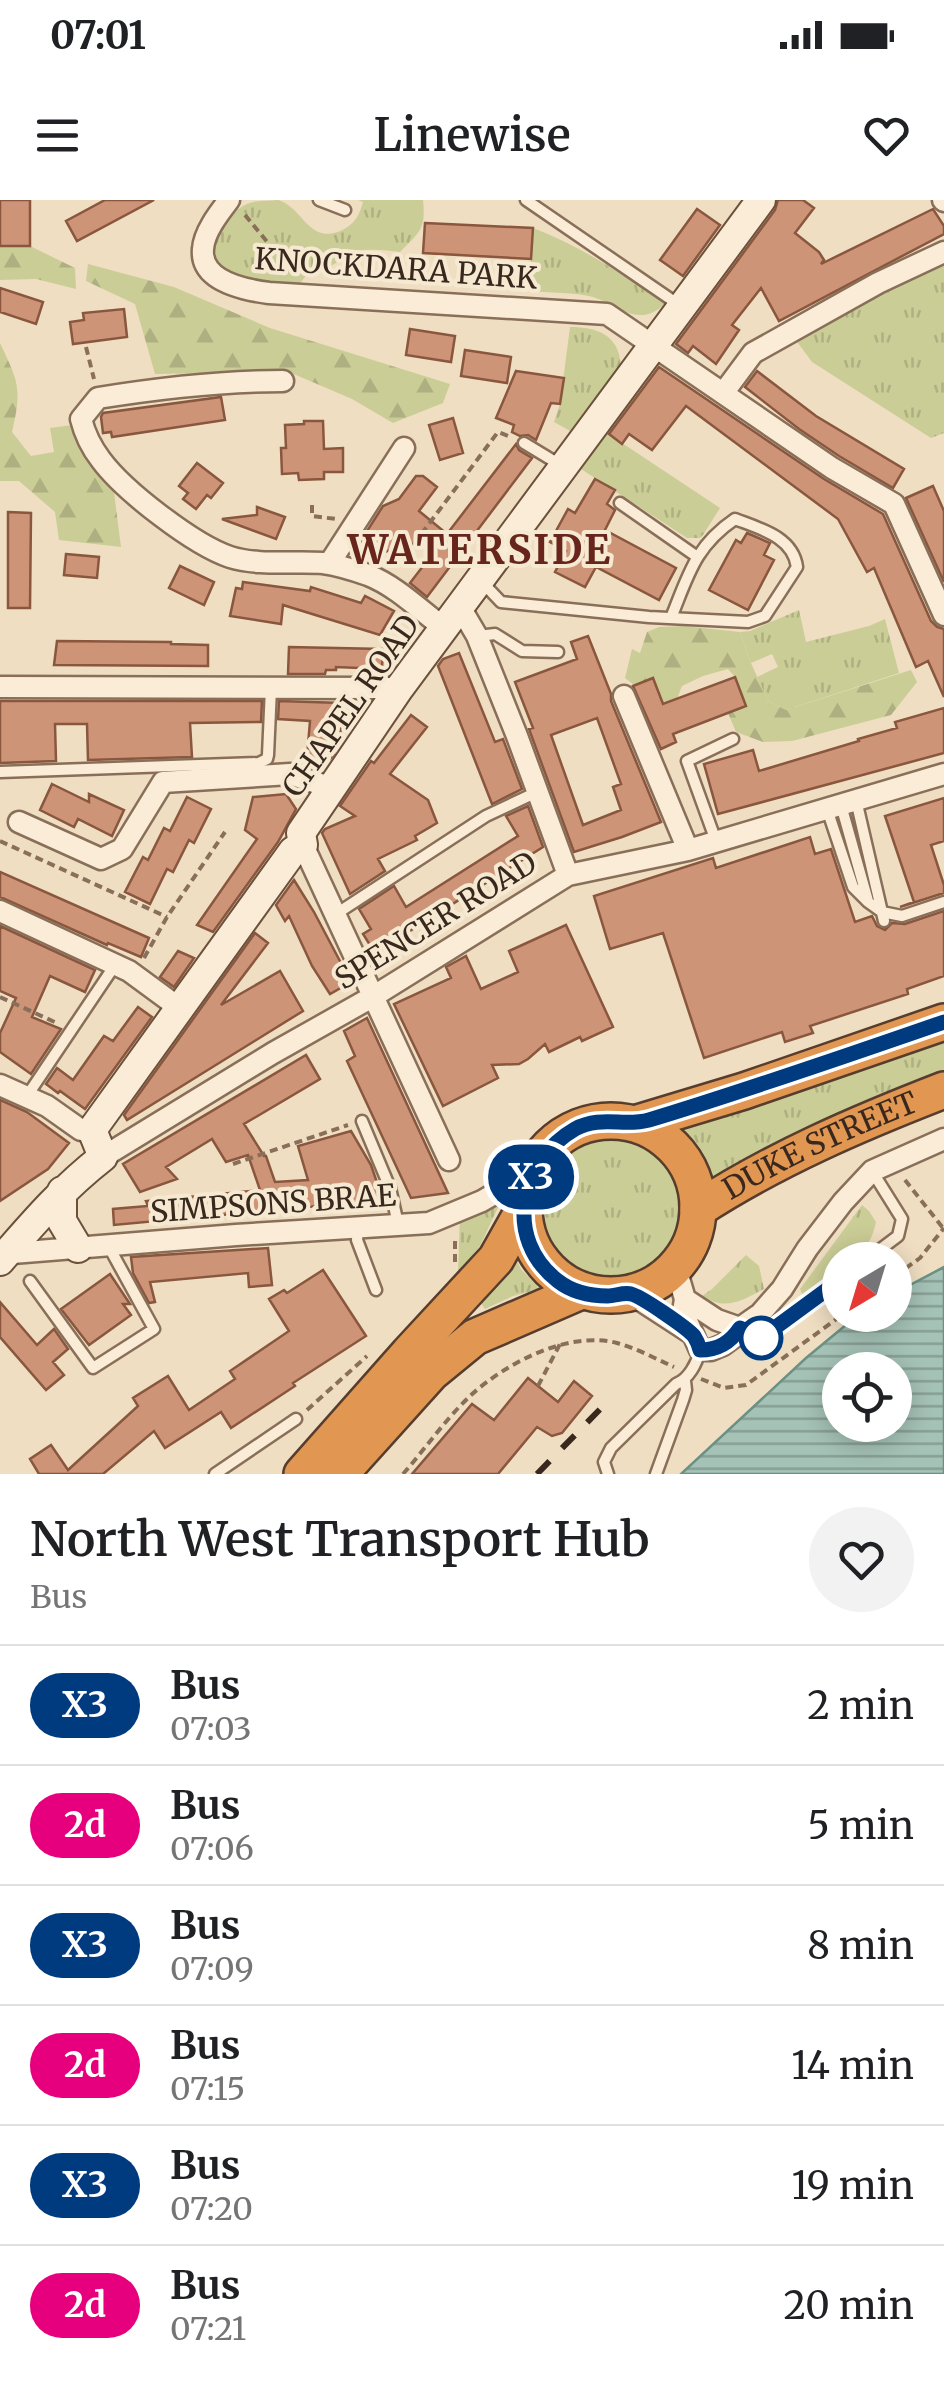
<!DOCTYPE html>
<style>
:root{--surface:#fff;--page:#f2f2f2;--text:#202124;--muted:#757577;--line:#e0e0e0}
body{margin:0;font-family:Merriweather,serif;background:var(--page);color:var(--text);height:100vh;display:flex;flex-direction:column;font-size:38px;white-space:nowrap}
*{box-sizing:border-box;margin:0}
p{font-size:32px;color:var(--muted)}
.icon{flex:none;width:55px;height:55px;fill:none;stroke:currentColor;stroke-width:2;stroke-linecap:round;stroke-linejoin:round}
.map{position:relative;height:1274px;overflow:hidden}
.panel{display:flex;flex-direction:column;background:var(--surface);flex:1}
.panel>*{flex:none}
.badge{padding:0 20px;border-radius:32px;font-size:35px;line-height:65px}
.needle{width:65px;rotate:218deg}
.tools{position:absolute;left:822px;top:1042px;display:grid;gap:20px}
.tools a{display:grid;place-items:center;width:90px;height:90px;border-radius:50%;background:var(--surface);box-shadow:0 5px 25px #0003;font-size:50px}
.map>.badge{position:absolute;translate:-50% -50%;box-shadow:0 0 0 5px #fff}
.round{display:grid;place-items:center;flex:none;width:105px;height:105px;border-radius:52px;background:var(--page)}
.overview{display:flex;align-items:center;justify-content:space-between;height:170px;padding:0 30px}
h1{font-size:48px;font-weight:600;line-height:75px}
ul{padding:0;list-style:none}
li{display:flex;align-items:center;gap:30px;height:120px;padding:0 30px;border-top:2px solid var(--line)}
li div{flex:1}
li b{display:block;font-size:38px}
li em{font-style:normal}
li .badge{min-width:110px;font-weight:700;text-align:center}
.status{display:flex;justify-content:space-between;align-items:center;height:70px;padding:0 50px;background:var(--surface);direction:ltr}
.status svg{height:28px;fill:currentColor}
header{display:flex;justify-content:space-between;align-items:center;height:130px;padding:0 30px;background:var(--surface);font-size:45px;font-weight:600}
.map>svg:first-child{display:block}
.grass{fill:url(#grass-tufts)}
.forest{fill:url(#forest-firs)}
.water{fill:url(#water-rules);stroke:#6b9084;stroke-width:2.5;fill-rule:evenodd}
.building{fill:#ce9477;stroke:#89563e;stroke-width:2.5;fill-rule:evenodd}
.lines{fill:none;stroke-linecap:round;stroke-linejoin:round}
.lane-casing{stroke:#896f59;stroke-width:15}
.street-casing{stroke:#896f59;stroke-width:25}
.secondary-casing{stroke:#6b503c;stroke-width:32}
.highway-casing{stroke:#573d2d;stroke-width:40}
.path{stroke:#896f59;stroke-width:4;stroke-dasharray:8 5;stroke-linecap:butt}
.lane{stroke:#faecd6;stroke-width:10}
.street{stroke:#faecd6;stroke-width:20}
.secondary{stroke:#faecd6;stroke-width:28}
.highway{stroke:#e19651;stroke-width:35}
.rail{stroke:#39281d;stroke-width:6;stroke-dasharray:18 18;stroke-linecap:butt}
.line-casing{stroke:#fff;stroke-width:22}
.line{stroke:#003b80;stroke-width:15}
.stop-dot{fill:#fff;stroke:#003b80;stroke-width:5}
.labels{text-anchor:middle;stroke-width:8;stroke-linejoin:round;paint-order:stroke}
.street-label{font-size:30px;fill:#39281d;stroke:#f6e9d2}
.district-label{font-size:40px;font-weight:bold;letter-spacing:2.5px;fill:#67251c;stroke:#f6e9d2}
</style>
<div class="status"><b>07:01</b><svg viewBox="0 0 49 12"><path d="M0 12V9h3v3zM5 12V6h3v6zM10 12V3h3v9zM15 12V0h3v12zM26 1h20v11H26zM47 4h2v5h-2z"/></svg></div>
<header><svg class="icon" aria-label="menu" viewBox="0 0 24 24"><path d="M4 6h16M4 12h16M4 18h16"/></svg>Linewise<svg class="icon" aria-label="heart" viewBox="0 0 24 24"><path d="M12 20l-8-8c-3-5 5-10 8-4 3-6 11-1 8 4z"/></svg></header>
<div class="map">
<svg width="944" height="1274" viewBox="0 0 944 1274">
<defs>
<pattern id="grass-tufts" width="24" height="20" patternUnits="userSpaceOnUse" patternTransform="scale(2.5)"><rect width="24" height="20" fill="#cbcd96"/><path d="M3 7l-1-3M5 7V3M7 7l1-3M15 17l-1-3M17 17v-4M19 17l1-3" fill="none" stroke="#afb081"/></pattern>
<pattern id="forest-firs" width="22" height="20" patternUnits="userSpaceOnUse" patternTransform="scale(2.5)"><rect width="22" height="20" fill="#cbcd96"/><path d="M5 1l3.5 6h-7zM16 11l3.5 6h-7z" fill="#afb081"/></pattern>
<pattern id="water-rules" width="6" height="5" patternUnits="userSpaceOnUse" patternTransform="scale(2.5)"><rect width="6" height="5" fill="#a5c2b7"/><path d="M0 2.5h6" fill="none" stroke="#879e94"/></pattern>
</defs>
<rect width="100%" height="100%" fill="#efdec2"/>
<path class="grass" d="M 278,0 C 304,7 309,49 346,28 C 356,22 360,13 363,2 L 358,0 L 423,0 C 426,29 420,32 400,52 C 390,51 377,49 366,50 C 343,53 327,74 305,77 L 297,87 C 275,84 246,85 228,72 C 200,51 222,16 247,4 C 256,0 268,1 278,0 Z
M 533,28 C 582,47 623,74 665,104 C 638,129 618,105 593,97 C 576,92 548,93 529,91 Z
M 944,61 L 944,233 L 931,238 L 812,162 L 795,139 Z
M 570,127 C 598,127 619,135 621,166 L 570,231 L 554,222 L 560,204 Z
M 604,231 L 720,308 L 703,335 L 700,338 L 687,338 L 578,267 Z
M 799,410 L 806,442 L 869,426 L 885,419 L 899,473 L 786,510 L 768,501 L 757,477 L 778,467 L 772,454 L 751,463 L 740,432 L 750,431 Z
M 944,840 L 944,873 L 711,986 L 700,948 L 676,925 L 744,908 Z
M544 1008a69 69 0 1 1 138 0a69 69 0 1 1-138 0Z
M 502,999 L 480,1046 L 458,1073 L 460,1013 Z
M 862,1005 L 869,1011 L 876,1022 C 872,1041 862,1060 840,1060 L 840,1068 L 803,1096 L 800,1089 Z
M 511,1050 L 521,1069 L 540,1089 L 513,1096 L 485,1109 L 476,1096 Z
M 746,1055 L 759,1066 L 764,1089 C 741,1101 726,1111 702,1096 L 712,1089 Z"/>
<path class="forest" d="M 0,46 L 30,46 L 75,68 L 76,89 L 36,79 L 0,80 Z
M 88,64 L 174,87 L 270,128 L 450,184 L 443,203 L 393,223 L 352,199 L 289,172 L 155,174 L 135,104 L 86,81 Z
M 0,143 C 19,183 22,189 12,232 L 31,256 L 54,252 L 50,228 L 73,225 L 93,261 L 114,292 L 121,347 L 59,340 L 55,312 L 19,281 L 0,281 Z
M 683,426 L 740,432 L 751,463 L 768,501 L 786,510 L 911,470 L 917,482 L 891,515 L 792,541 L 763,542 L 736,532 L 728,513 L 746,506 L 735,477 L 728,469 L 703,476 L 682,486 L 678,496 L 679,509 L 666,512 L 653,478 L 634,485 L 625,478 L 632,449 L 640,453 L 647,432 L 659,427 Z"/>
<path class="water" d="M 944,1067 L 944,1274 L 681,1274 L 806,1158 L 858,1115 L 895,1115 L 895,1093 ZM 840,1170 L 895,1170 L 895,1225 L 840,1225 Z"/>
<path class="building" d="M 0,0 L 30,0 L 30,46 L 0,46 Z
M 105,0 L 154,0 L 77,41 L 66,21 Z
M 778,0 L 803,0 L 814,8 L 795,33 L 819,52 L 824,60 L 821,64 L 933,9 L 944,26 L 944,34 L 779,121 L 761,88 L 732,125 L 739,130 L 716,164 L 693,146 L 688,153 L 676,144 L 775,10 Z
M 697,9 L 720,25 L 683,76 L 660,60 Z
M 425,23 L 533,28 L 531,59 L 423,53 Z
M 0,88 L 43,102 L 36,124 L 0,112 Z
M 124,109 L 127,137 L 73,144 L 70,122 L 84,120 L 83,113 Z
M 410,129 L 455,136 L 451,162 L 406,155 Z
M 465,150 L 511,157 L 507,183 L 461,176 Z
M 659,167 L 824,279 L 883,314 L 931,421 L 937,427 L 944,429 L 944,497 L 928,461 L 916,467 L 874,368 L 867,372 L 838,319 L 686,206 L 652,250 L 629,234 L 622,244 L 609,234 Z
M 516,171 L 564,178 L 560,204 L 551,203 L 536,240 L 528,235 L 520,236 L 512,232 L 514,225 L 496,218 Z
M 757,171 L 816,216 L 904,269 L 893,288 L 839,256 L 799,229 L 745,187 Z
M 221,197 L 225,220 L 112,237 L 111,232 L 103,233 L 101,217 L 103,213 Z
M 453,218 L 463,253 L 440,260 L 429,225 Z
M 304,221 L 323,221 L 324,249 L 343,248 L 343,272 L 324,272 L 324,279 L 299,280 L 298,273 L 282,274 L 281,248 L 286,248 L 285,225 L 304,224 Z
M 516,244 L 519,250 L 532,258 L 427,397 L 410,383 L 447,335 L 366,357 L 362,339 L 383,306 L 399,299 L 416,276 L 423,276 L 437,287 L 419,311 L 447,334 Z
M 197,263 L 223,283 L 211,298 L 207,295 L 196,309 L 183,299 L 188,293 L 179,286 Z
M 595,279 L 615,290 L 607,304 L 615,310 L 605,330 L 676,368 L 659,400 L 596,367 L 585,387 L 555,372 L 566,351 L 550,342 L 568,309 L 575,313 Z
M 933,286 L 944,311 L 944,382 L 906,298 Z
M 257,307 L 285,317 L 276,339 L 222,319 L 257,315 Z
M 8,312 L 31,313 L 30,408 L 8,408 Z
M 747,333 L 770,343 L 764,355 L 774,360 L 748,410 L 709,390 L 736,340 L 741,343 Z
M 66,354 L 99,357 L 97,378 L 64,375 Z
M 180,366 L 214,382 L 204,405 L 169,388 Z
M 243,382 L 310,391 L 311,387 L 361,403 L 365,396 L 394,411 L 380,435 L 283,405 L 281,424 L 230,416 L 236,388 L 242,389 Z
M 588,436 L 611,494 L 611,501 L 661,622 L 622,637 L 574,652 L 529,529 L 533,528 L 515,482 L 577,459 L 571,442 ZM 597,518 L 621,584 L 613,587 L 621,610 L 583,625 L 551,535 Z
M 57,441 L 171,442 L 171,444 L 208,445 L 208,466 L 54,465 Z
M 289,447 L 383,449 L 382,469 L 336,467 L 336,470 L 326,470 L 325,474 L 288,474 Z
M 459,453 L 495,542 L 503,539 L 522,589 L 492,604 L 438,466 L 443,459 Z
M 735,477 L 746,506 L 673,534 L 676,542 L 661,549 L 633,486 L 653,478 L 663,504 Z
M 0,501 L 262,501 L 261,522 L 190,523 L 192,557 L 88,560 L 87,524 L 55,524 L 56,561 L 0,563 Z
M 279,501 L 342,503 L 340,540 L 335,540 L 334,554 L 330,559 L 307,557 L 310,521 L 278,519 Z
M 944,508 L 944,553 L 718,614 L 704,564 L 753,550 L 759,571 L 859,541 L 858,539 L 897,528 L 895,522 Z
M 411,515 L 427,527 L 390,574 L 428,600 L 437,623 L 415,636 L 417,640 L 378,659 L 385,671 L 350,694 L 322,633 L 325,629 L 355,616 L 340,606 L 371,561 L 374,563 Z
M 52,584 L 89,602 L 89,594 L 124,610 L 112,636 L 78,619 L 74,627 L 40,610 Z
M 286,594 L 296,609 L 278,642 L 213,732 L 197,725 L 257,639 L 245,630 L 253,597 Z
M 187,597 L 211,609 L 194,643 L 189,640 L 173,672 L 167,669 L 150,704 L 125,692 L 143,657 L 148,660 L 164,628 L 170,631 Z
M 944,598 L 944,641 L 931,645 L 944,685 L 944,693 L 900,707 L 914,702 L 885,616 Z
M 528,606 L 543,647 L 375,753 L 363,734 L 371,729 L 359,709 L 394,686 L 406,707 L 518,636 L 506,616 Z
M 810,637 L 815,654 L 831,649 L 855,722 L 872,716 L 877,726 L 885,730 L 892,723 L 905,724 L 944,711 L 944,776 L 907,789 L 908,794 L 810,826 L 813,833 L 785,842 L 782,832 L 704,858 L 663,733 L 610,749 L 594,696 L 713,658 L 716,668 Z
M 0,672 L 149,738 L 141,757 L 108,743 L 107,745 L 0,697 Z
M 294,680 L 314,712 L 351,782 L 330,794 L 312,766 L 289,716 L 285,721 L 276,705 Z
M 566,725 L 613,827 L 582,841 L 580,837 L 549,852 L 545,844 L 528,859 L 519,864 L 492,865 L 498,878 L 443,906 L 394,804 L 451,778 L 446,767 L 466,756 L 481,789 L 518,772 L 509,751 Z
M 0,726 L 95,770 L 85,792 L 50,776 L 32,817 L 61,829 L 31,874 L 0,852 L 0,833 L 16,798 L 0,791 Z
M 255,733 L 268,743 L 221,805 L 280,771 L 303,811 L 127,920 L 124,915 Z
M 178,751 L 194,758 L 174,787 L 160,777 Z
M 138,807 L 152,817 L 85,909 L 60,891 L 58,893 L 46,884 L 57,868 L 73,880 L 104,836 L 113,841 Z
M 367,818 L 448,993 L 411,998 L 347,861 L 355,856 L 344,831 Z
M 306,855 L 320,879 L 244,924 L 264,956 L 266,956 L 275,982 L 308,980 L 298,946 L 351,931 L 371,965 L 383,1000 L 114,1025 L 113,1009 L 148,1006 L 146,1001 L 260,990 L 248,955 L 226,962 L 212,939 L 166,967 L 177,979 L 140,992 L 123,964 Z
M 0,900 L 27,912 L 69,943 L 48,969 L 0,1001 Z
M 268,1048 L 272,1085 L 249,1087 L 248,1073 L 150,1082 L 155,1102 L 149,1103 L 133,1073 L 131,1057 Z
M 323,1070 L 366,1136 L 293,1183 L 295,1186 L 231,1228 L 221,1212 L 165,1248 L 154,1231 L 103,1274 L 39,1274 L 30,1259 L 51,1245 L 68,1270 L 138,1206 L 133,1198 L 168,1176 L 189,1210 L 235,1179 L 230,1171 L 289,1131 L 269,1099 L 284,1090 L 287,1093 Z
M 110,1074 L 130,1104 L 123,1104 L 131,1115 L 89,1145 L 61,1109 Z
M 0,1102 L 37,1145 L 54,1129 L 68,1149 L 53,1162 L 64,1175 L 46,1190 L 0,1137 Z
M 528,1178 L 558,1202 L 574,1181 L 592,1196 L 562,1233 L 552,1236 L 537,1227 L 498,1274 L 412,1274 L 472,1204 L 494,1220 Z"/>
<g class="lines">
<g class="lane-casing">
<path id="lane" d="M 319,0 L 345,10
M 526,0 L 682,107
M 524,243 L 562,266
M 620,303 L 696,356
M 481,381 L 501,402 L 649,417 L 748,422 L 765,416 L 797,367 C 793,337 761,329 735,319 C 695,346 688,376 671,418
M 478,436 L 495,434 L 522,451 L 558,452
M 0,572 L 259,563 L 267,559 L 268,555 L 271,488
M 856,600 L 884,721
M 841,605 L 868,701
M 827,609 L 853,687 L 868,702 L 882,712 L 902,716 L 944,702
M 716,641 L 687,561 L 733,539
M 336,714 L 486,616 L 537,592
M 27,896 L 115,765
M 362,921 L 390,988 L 398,1024
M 358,1027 L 357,1040 L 376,1090
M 866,1060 L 898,1036 L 902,1019 L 872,971
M 30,1081 L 93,1168 L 154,1129 L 109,1047
M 742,1129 L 761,1138 L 840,1080
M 215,1274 L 296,1219
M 608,1274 L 604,1262 L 611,1248 L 676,1184 C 689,1179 697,1163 700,1150
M 656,1274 L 683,1200 L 686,1190 L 685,1181"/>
</g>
<g class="street-casing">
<path id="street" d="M 229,0 C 219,13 204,32 203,49 C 200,82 246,90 269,93 L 607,114 L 832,268 L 894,304 L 944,415
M 943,0 L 944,1
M 283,181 C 220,181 160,188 98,198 L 81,219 C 85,235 91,247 101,260 C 124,291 194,345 230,357 C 259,366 293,361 323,363 C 338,365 354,370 368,375 C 396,386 420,410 444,428
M 724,192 L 753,153 L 878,83 L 944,52
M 329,364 L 404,248
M 460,407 L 477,436 L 517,536 L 568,675
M 0,487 L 390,488 L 398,490
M 624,496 L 688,650
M 19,622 L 101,659 L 122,649 L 163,582 L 290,574 L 332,588
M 303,645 L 449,960
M 0,711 L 129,771 L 178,807
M 0,885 L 47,906 L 81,930 L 92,930
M 103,957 L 273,853 L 374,796 L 568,675 L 688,650 L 944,574
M 0,1054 L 236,1035 L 429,1023 L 482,1001 L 533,971
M 675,1065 L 685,1099 L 683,1112 L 700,1150 L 711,1150 L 723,1145 L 734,1137 L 740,1128 L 760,1114 L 782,1089 L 807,1049 L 843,1002 L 872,971 L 944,939
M 631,1094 L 691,1133
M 685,1099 L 717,1120 L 740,1128"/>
</g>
<g class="secondary-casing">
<path id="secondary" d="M 62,991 L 62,1021 L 78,1048
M 0,1061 C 34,1022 62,989 103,957 L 92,930 L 293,651 L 303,645 L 301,633 L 398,490 L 761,0"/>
</g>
<g class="highway-casing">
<g id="highway">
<circle cx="611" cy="1008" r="87"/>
<path d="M 638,923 L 744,891 L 944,822"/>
<path id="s1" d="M 698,1009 C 775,959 859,923 944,890"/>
<path d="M 302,1274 L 409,1153 L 496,1059 L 524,1009"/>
<path d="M 340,1274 L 431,1173 L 475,1137 L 579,1092"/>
</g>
</g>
<path class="path" d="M 245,15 L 293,73
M 86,147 L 94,179
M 312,305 L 312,316 L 336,319
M 398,365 L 498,232 L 511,237
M 0,641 L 167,717
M 144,758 L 167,717 L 225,632
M 0,797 L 59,824
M 233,964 L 348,925
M 905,980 L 943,1028
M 455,1062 L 455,1036
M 895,1076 L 920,1058 L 944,1028
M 701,1179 L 724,1188 L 746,1185 L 842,1115
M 538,1186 L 560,1144
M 307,1210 L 367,1156
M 403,1274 C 425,1249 445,1220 469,1197 C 504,1164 568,1130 617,1143 C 636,1148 656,1159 674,1167"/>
<use href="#lane" class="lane"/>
<use href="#street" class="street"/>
<use href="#secondary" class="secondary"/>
<use href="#highway" class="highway"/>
<path class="rail" d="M 537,1274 L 610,1199"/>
</g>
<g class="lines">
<g class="line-casing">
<path id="line" d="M 840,1080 L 761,1138 L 740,1128 C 730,1143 718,1150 700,1150 C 699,1146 696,1139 694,1136 C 687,1128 641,1096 631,1094 C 624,1092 615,1096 608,1096 C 591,1096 572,1092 558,1081 C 503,1039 519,961 575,929 C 601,915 624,927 649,920 C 748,890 846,856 944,822"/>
</g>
<use href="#line" class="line"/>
</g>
<circle class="stop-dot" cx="761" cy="1138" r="20"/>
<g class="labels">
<g class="street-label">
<text transform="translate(396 69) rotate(4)" y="10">KNOCKDARA PARK</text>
<text transform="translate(351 506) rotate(-55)" y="10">CHAPEL ROAD</text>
<text transform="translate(436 721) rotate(-32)" y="10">SPENCER ROAD</text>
<text dy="10" stroke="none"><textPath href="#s1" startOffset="138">DUKE STREET</textPath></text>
<text transform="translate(273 1004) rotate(-4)" y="10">SIMPSONS BRAE</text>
</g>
<g class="district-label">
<text x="480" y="364">WATERSIDE</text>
</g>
</g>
</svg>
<div class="tools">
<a><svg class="needle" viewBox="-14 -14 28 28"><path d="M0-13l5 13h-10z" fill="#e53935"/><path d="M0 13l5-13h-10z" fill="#757577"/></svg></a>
<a><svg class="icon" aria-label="locate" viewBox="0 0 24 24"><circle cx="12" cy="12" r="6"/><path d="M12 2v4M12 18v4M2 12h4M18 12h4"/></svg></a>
</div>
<b class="badge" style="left:531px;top:977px;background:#003b80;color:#fff">X3</b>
</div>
<section class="panel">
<div class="overview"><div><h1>North West Transport Hub</h1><p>Bus</p></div><a class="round"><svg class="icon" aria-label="heart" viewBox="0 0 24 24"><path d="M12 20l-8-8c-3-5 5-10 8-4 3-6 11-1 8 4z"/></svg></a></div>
<ul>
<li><span class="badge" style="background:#003b80;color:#fff">X3</span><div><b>Bus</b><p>07:03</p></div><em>2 min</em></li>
<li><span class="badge" style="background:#e6007e;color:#fff">2d</span><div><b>Bus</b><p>07:06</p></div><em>5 min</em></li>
<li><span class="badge" style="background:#003b80;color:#fff">X3</span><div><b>Bus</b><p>07:09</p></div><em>8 min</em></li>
<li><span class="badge" style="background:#e6007e;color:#fff">2d</span><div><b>Bus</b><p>07:15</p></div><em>14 min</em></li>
<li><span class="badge" style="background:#003b80;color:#fff">X3</span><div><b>Bus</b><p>07:20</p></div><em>19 min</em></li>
<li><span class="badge" style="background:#e6007e;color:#fff">2d</span><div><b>Bus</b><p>07:21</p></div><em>20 min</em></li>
</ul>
</section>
